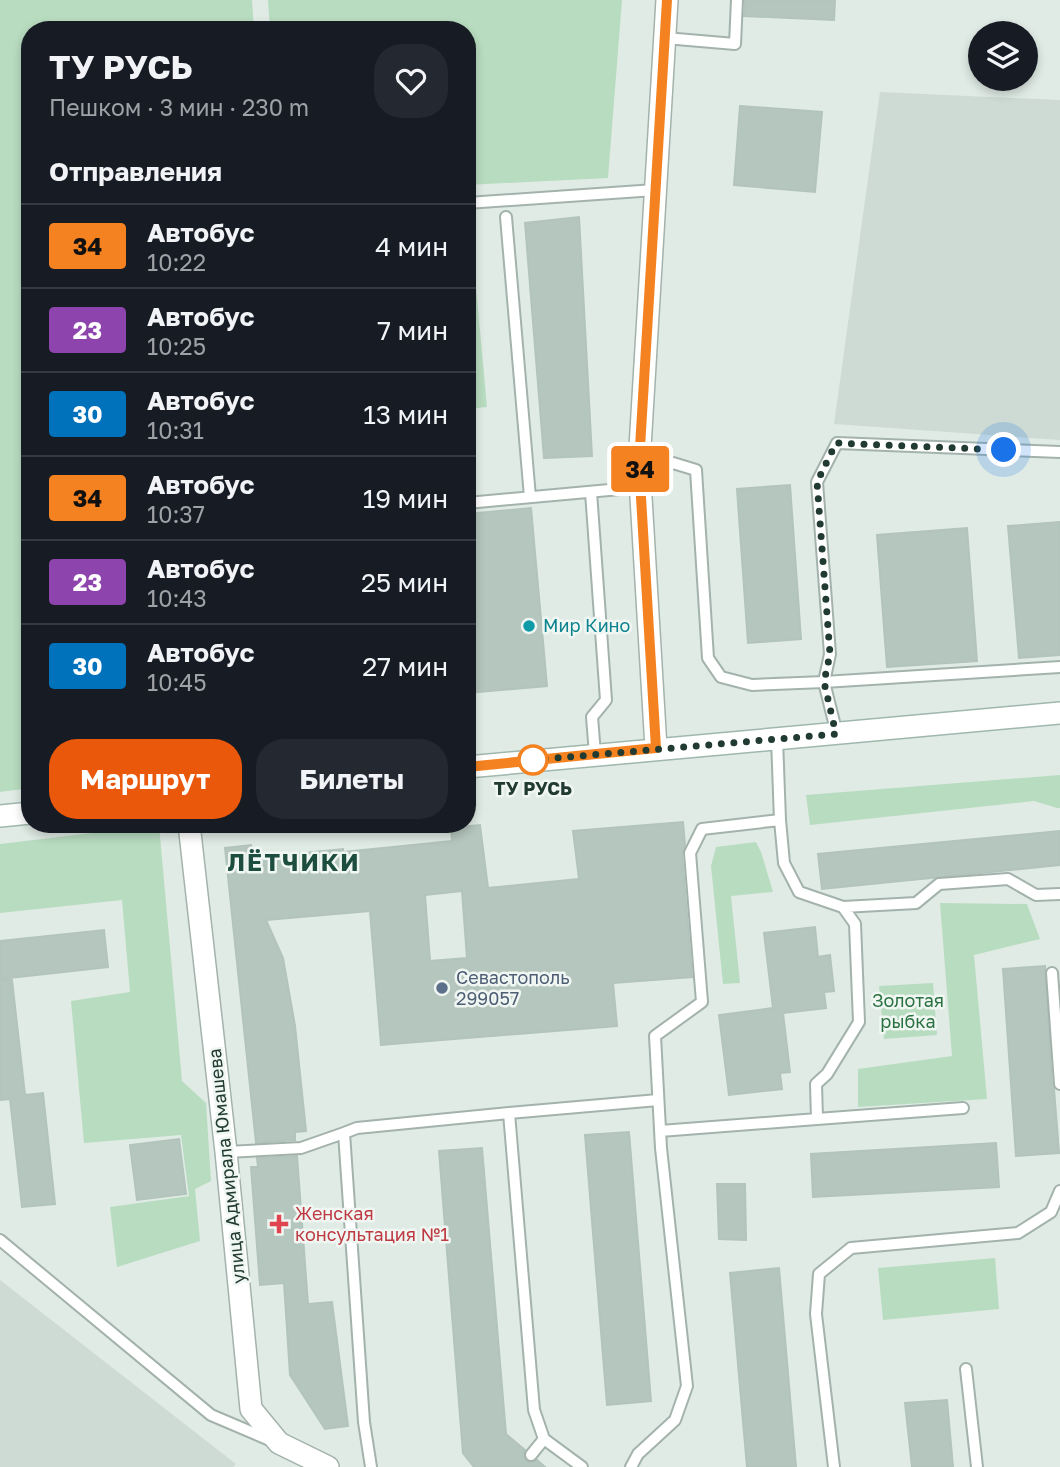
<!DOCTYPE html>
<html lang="ru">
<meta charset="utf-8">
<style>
:root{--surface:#171b24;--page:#242831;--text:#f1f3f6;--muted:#9ea1a6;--line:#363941;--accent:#ea580c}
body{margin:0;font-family:"Golos Text",sans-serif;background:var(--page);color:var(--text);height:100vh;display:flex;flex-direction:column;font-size:26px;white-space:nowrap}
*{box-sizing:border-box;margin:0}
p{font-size:23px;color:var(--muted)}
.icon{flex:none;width:38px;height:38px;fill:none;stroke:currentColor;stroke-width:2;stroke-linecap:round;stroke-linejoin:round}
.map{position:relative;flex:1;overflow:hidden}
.details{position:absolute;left:21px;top:21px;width:455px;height:812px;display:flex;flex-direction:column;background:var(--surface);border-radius:28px;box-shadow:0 4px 10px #0003}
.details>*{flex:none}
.badge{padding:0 14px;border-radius:5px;font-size:24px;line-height:46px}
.fabs{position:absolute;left:968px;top:21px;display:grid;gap:14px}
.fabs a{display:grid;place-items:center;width:70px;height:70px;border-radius:50%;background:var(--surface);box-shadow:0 4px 10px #0003;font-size:35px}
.you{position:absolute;width:35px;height:35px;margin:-18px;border:5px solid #fff;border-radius:50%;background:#1a73e8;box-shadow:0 0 0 10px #1a73e833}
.map>.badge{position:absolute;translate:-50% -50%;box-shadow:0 0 0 4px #fff}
h2{padding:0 28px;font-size:26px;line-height:63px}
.round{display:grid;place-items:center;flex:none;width:74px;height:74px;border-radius:28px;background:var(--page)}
.head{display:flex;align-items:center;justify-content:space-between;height:119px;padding:0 28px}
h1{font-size:33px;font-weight:700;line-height:52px}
.primary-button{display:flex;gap:14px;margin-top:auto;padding:14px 28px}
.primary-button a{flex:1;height:80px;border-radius:28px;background:var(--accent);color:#fff;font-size:28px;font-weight:700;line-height:80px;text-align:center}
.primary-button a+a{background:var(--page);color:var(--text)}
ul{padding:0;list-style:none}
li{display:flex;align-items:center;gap:21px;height:84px;padding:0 28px;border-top:2px solid var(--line)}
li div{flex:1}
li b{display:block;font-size:26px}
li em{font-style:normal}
li .badge{min-width:77px;font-weight:700;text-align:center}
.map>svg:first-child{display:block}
.built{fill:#cedbd4}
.green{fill:#b8dcc0}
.building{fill:#b5c6be;stroke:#b2c4bc;stroke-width:2;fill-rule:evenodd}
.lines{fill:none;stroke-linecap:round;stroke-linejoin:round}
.lane-casing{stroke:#a3b3ac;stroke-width:14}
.street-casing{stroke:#a3b3ac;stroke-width:24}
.secondary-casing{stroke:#9fb7ac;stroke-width:24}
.lane{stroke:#fff;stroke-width:10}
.street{stroke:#fff;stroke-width:21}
.secondary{stroke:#fff;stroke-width:21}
.line-casing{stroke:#fff;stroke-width:16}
.line{stroke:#f58220;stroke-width:10}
.walk{stroke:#213b32;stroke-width:7;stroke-dasharray:0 12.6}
.culture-dot{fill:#0f9aa8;stroke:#f0f7f3;stroke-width:2.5}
.stop-dot{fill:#fff;stroke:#f58220;stroke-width:3.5}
.service-dot{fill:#5c6f8a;stroke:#f0f7f3;stroke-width:2.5}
.health-dot{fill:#e0444e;stroke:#f0f7f3;stroke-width:2.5}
.labels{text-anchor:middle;stroke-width:5;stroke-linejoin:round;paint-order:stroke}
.culture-label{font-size:18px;fill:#0d838f;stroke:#f0f7f3;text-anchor:start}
.stop-label{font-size:18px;font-weight:bold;fill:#213b32;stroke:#f0f7f3}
.service-label{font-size:18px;fill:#4e5e75;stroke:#f0f7f3;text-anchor:start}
.park-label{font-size:18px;fill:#2b7242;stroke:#f0f7f3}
.street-label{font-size:18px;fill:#213b32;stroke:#f0f7f3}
.health-label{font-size:18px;fill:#be3a42;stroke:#f0f7f3;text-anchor:start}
.district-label{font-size:24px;font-weight:bold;letter-spacing:2px;fill:#1d4d3e;stroke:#f0f7f3}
</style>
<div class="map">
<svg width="1060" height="1467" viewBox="0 0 1060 1467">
<rect width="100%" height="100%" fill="#e0ebe5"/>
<path class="built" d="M 880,92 L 1060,100 L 1060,440 L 834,424 Z
M 0,1280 L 236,1464 L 233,1467 L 0,1467 Z"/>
<path class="green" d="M 0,0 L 252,0 L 254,30 L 30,30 L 30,788 L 0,792 Z
M 268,0 L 622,0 L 608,178 L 467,185 L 467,30 L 270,30 Z
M 474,266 L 487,407 L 467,409 L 467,267 Z
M 1060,775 L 1060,808 L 1057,808 L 1034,801 L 810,825 L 806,795 Z
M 159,825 L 182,1081 L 206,1103 L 211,1181 L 195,1189 L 200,1241 L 117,1267 L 110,1207 L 189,1196 L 181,1135 L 84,1143 L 71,1001 L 130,992 L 122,900 L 0,913 L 0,844 Z
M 756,842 L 761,852 L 773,892 L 731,896 L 740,983 L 723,984 L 711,866 L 716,847 Z
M 940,903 L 1027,904 L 1040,939 L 974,955 L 987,1099 L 858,1107 L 858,1069 L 952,1056 Z
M 933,983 L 937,1035 L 884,1039 L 879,986 Z
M 995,1258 L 999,1309 L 883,1320 L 878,1268 Z"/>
<path class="building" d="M 745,0 L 835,0 L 834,20 L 744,16 Z
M 740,106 L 822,112 L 815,192 L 734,185 Z
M 579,217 L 592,456 L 544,458 L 525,223 Z
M 790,485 L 801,639 L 748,643 L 737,489 Z
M 531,508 L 547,686 L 467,693 L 467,621 L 476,621 L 472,575 L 467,576 L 467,514 Z
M 1060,522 L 1060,655 L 1019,658 L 1008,526 Z
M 967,528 L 977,661 L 887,667 L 877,535 Z
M 683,822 L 685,845 L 682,854 L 692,977 L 613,983 L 617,1026 L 381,1045 L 370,911 L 266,920 L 283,958 L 295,1026 L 306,1131 L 295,1132 L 295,1140 L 256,1143 L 225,848 L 251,845 L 253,858 L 343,849 L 343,852 L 452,841 L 451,828 L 480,825 L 488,888 L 579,879 L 573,831 ZM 462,891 L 467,958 L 430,961 L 425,895 Z
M 1060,831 L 1060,865 L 822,889 L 818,854 Z
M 815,927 L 818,957 L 830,955 L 834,991 L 824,992 L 826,1008 L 783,1013 L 790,1072 L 780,1073 L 782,1089 L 729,1095 L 719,1015 L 773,1008 L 764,933 Z
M 104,930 L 108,967 L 0,979 L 0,941 Z
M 1045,966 L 1052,1085 L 1054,1089 L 1059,1153 L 1016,1156 L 1003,969 Z
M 0,980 L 12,980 L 25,1095 L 43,1093 L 55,1204 L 22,1207 L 10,1099 L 0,1100 Z
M 629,1132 L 651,1401 L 607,1405 L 585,1135 Z
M 179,1139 L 186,1194 L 137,1200 L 130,1145 Z
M 996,1143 L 999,1187 L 813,1197 L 811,1154 Z
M 482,1148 L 506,1434 L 525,1450 L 523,1454 L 526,1461 L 530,1463 L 537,1460 L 545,1467 L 474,1467 L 463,1453 L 439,1151 Z
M 297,1156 L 308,1304 L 332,1302 L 348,1426 L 325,1429 L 290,1375 L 284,1283 L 260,1285 L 251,1167 L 258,1167 L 257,1158 Z
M 717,1184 L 745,1184 L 746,1240 L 719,1239 Z
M 779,1268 L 796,1467 L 747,1467 L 730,1273 Z
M 947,1400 L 953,1467 L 912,1467 L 905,1403 Z"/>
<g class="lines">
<g class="lane-casing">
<path id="lane" d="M 665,38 L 735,44 L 737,0
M 467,203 L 655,190
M 506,217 L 530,497
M 1060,452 L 837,443 L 817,482 L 830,654 L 824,682 L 1060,667
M 639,464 L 673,463 L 696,470 L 708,658 L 721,677 L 752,685 L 824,682 L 837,734
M 591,492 L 606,700 L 592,717 L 595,754
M 467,503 L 642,487
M 777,739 L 780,820
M 1052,973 L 1060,1084
M 817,1119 L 963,1108
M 660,1131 L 817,1119 L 816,1084 L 827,1074 L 859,1022 L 855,924 L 843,907
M 226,1152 L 301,1148 L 344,1133
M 0,1240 L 211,1415 L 272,1441
M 966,1369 L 977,1467
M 544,1439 L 534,1410 L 509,1113 L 658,1100
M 531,1455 L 544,1439 L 582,1467
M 371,1467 L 364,1422 L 344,1133 L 357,1128 L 509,1113
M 631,1467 L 638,1454 L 675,1420 L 687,1386 L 661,1148 L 655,1036 L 702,1002 L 690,853 L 702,829 L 780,820 L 784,863 L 799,892 L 843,907 L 916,903 L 939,884 L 1008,879 L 1036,895 L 1060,894
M 834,1467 L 816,1314 L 819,1274 L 851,1248 L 1018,1233 L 1051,1212 L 1060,1191"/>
</g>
<g class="street-casing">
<path id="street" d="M 656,748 L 639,464 L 667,0
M 189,824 L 226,1152 L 251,1409 L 279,1443 L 328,1467"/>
</g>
<g class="secondary-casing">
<path id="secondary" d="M 467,767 L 1060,713
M 0,816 L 30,813"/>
</g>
<use href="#lane" class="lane"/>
<use href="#street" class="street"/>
<use href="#secondary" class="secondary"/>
</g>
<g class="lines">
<g class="line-casing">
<path id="line" d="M 467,767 L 656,748 L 639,464 L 667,0"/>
</g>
<use href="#line" class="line"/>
<path class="walk" d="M 533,760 L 836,734 L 824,682 L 830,654 L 817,482 L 836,443 L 1004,450"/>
</g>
<circle class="culture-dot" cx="529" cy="626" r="7"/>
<circle class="stop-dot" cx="533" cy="760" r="14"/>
<circle class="service-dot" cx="442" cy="988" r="7"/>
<path class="health-dot" d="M275.5 1213.5h7v7h7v7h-7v7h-7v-7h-7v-7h7z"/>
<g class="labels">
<g class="culture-label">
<text x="543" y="632">Мир Кино</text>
</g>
<g class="stop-label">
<text x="533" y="795">ТУ РУСЬ</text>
</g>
<g class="service-label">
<text x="456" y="984">Севастополь<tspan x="456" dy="21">299057</tspan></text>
</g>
<g class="park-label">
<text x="908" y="1007">Золотая<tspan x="908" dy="21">рыбка</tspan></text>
</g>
<g class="street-label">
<text transform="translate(227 1166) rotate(-96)" y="6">улица Адмирала Юмашева</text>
</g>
<g class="health-label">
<text x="295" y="1220">Женская<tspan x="295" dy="21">консультация №1</tspan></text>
</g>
<g class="district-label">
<text x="294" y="871">ЛЁТЧИКИ</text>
</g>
</g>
</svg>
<div class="fabs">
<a><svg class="icon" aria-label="layers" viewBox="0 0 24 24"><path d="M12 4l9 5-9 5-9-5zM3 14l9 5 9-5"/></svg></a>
</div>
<div class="you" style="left:1004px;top:450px"></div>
<b class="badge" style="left:640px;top:469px;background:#f58220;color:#111">34</b>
<section class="details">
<div class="head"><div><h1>ТУ РУСЬ</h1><p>Пешком · 3 мин · 230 m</p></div><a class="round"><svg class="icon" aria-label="heart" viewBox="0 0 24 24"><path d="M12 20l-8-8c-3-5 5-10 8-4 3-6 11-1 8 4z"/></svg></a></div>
<h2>Отправления</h2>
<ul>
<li><span class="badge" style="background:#f58220;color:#111">34</span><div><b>Автобус</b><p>10:22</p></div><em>4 мин</em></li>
<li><span class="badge" style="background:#8e44ad;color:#fff">23</span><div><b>Автобус</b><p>10:25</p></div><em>7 мин</em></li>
<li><span class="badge" style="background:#0072bc;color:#fff">30</span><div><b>Автобус</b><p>10:31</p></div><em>13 мин</em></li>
<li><span class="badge" style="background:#f58220;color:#111">34</span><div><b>Автобус</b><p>10:37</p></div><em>19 мин</em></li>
<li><span class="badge" style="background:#8e44ad;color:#fff">23</span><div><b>Автобус</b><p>10:43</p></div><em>25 мин</em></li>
<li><span class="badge" style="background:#0072bc;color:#fff">30</span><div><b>Автобус</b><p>10:45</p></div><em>27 мин</em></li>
</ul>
<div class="primary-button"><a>Маршрут</a><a>Билеты</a></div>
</section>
</div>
